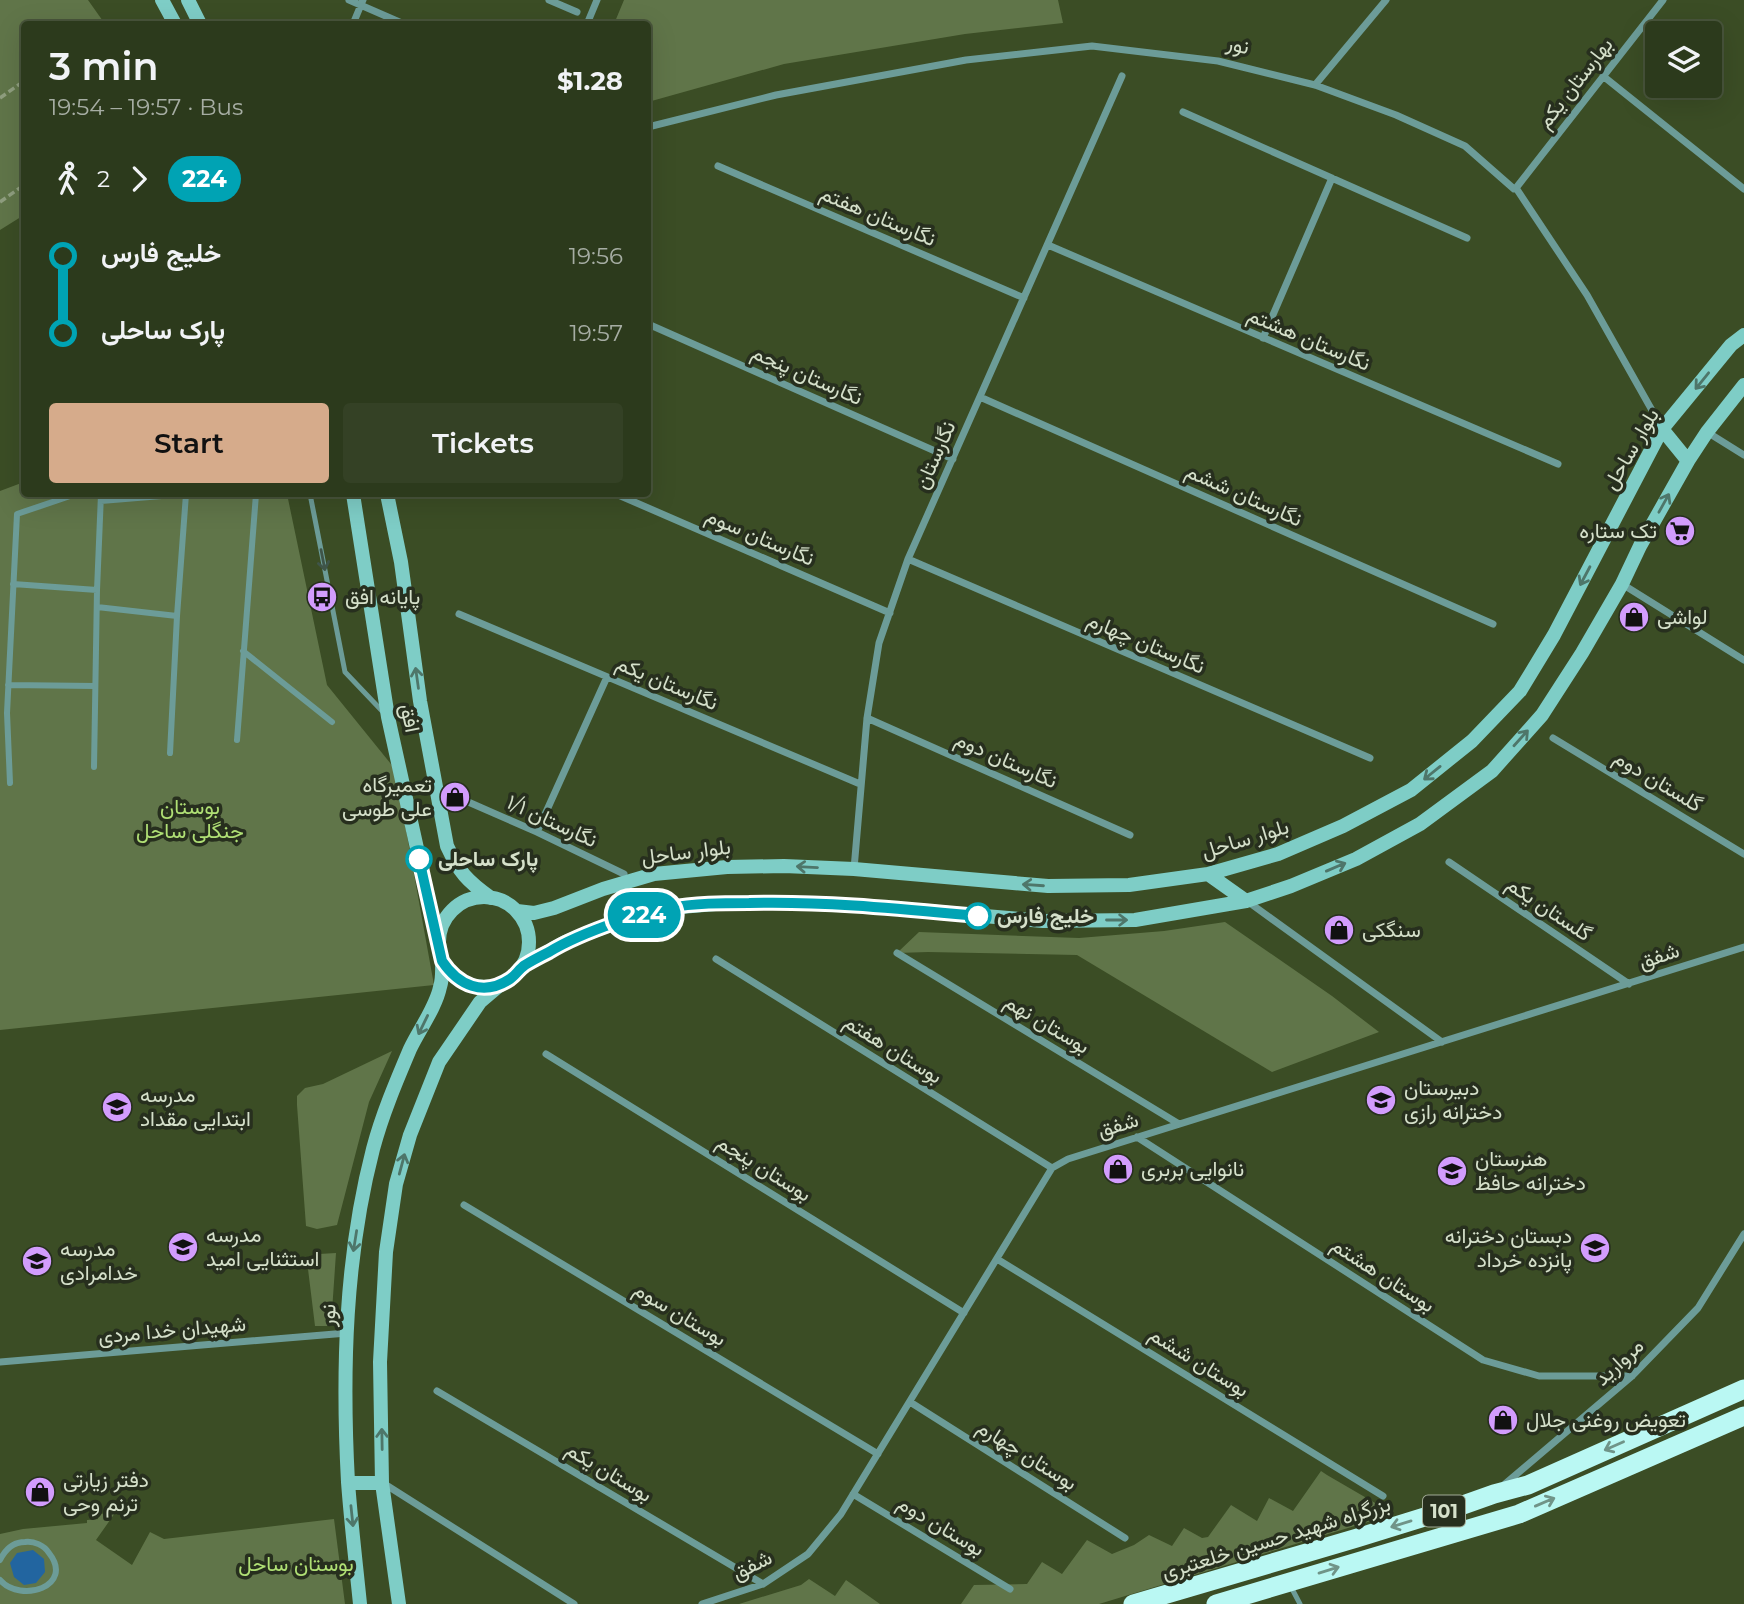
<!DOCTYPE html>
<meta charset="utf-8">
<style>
:root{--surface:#2c3a1c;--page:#344125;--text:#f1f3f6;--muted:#a6ada3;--line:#48543b;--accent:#d6ab8b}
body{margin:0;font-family:Montserrat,Vazirmatn,sans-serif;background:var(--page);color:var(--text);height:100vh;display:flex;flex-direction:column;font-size:26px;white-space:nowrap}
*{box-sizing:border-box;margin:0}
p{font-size:23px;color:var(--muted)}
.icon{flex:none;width:38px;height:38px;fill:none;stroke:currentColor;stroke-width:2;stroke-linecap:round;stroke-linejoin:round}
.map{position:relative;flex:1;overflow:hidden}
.panel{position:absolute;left:21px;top:21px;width:630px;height:476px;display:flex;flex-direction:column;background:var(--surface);border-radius:7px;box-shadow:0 7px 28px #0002,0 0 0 2px var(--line)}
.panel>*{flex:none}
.badge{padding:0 14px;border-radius:23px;font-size:24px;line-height:46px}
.tools{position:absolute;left:1645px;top:21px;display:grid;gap:14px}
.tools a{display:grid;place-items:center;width:77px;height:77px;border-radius:7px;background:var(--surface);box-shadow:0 7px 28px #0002,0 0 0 2px var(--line);font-size:35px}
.map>.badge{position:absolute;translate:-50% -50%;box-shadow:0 0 0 4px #fff}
.legs{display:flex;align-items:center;gap:10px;height:77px;padding:0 28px;font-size:23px}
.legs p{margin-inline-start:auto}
.overview{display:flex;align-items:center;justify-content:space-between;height:119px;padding:0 28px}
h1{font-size:38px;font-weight:600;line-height:52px}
.primary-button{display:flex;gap:14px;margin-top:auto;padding:14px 28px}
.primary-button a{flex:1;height:80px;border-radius:7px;background:var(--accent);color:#111;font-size:28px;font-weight:600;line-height:80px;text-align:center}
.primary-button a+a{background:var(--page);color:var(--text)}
ul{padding:0 28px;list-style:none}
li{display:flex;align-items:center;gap:24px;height:77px;font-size:26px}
li i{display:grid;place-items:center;width:10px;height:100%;margin:0 9px;background:currentColor}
li i::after{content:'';width:18px;height:18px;margin:-9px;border:5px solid;border-radius:50%;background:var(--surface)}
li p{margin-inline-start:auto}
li:first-child i{background:linear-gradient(#0000 50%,currentColor 0)}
li:last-child i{background:linear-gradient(currentColor 50%,#0000 0)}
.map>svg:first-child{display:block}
.green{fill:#607549}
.water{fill:#2265a0}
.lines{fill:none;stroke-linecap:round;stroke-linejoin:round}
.path{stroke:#8f9e7f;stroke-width:3.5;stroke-dasharray:7 3.5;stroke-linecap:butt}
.service{stroke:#6c9c98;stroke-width:5}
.pedestrian{stroke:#6c9c98;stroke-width:6}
.minor{stroke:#6c9c98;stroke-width:7}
.secondary{stroke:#7ecdc6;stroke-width:14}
.trunk{stroke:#baf8f3;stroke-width:19}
.oneway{stroke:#4e766a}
.oneway2{stroke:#3f5549}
.oneway3{stroke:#709488}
.line-1-casing{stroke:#fff;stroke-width:16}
.line-1{stroke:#00a3b4;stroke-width:10}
.stop-1-dot{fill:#fff;stroke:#00a3b4;stroke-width:3.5}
.labels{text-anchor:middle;stroke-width:7;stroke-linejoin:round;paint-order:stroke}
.shield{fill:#272f1e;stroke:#a1ab96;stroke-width:2}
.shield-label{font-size:19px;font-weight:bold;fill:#d5e0ca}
.street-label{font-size:21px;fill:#d5e0ca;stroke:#272f1e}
.poi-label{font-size:21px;fill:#d5e0ca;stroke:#272f1e;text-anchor:start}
.park-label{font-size:21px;fill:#b0e075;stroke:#272f1e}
.stop-label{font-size:21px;font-weight:bold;fill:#d5e0ca;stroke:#272f1e;text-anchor:start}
</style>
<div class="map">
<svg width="1744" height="1604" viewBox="0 0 1744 1604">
<rect width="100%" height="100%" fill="#3b4d25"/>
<path class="green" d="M 0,0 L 88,0 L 105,24 L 24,24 L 24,215 L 0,230 Z
M 624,0 L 1058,0 L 1063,23 L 965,34 L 784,64 L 648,102 L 648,24 L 614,24 Z
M 24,482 L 24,494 L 287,494 L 327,685 L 395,769 L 434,985 L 0,1030 L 0,491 Z
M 1225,922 L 1332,996 L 1379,1032 L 1272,1072 L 1077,955 L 928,952 L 897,953 L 919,932 L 1079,938 L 1164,931 Z
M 392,1051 L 369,1102 L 337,1225 L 317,1229 L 306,1226 L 297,1105 L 297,1096 L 305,1088 L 323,1084 Z
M 336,1253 L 331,1326 L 315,1326 L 308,1269 L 315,1266 L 319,1254 Z
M 1321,1471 L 1327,1475 L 1394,1514 L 1099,1604 L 961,1604 L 974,1585 L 1027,1584 L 1042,1562 L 1062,1574 L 1087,1540 L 1112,1554 L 1134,1545 L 1149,1535 L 1172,1546 L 1184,1528 L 1202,1538 L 1208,1537 L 1231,1505 L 1257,1521 L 1269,1498 L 1293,1511 Z
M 115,1513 L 96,1540 L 132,1565 L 150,1532 L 164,1539 L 334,1519 L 345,1604 L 0,1604 L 0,1534 L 23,1529 L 87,1523 L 87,1520 L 98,1519 L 97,1514 Z
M 809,1579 L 835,1596 L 846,1580 L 880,1604 L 739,1604 L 801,1585 Z"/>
<path class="water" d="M 33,1550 L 44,1559 L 45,1572 L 36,1583 L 24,1585 L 14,1577 L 10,1563 L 17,1553 Z"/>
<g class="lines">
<path class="path" d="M 0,98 L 24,81
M 0,202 L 24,185"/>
<path class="service" d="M 310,494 L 345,672 L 384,713
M 1290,1585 L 1300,1604"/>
<path class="pedestrian" d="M 101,501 L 186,494
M 13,584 L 97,590
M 97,607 L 177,616
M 243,651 L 332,722
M 8,685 L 95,686
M 237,740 L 256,494
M 170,753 L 177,616 L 186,494
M 94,767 L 97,590 L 101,494
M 10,783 L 7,713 L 17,514 L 76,494
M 0,1560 C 5,1550 13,1542 25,1542 C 34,1541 44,1545 49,1553 C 75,1586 21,1604 0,1580"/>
<path class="minor" d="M 349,0 L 404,24
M 549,0 L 577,12
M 353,24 L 363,0
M 587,24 L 597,0
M 1603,76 L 1744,189
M 1315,85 L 1386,0
M 1183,112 L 1467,238
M 648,127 L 776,95 L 966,60 L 1092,46 L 1218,61 L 1315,85 L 1396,115 L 1465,146 L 1514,189 L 1516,188 L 1587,295 L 1662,428
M 718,166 L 1024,298
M 1516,188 L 1663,0
M 1048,245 L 1558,464
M 648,324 L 953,459
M 1263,338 L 1332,178
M 980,397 L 1493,624
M 1707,432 L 1744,455
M 616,494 L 890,613
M 908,559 L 1370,758
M 1622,584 L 1744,660
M 459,614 L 860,784
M 867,718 L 1130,835
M 1553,738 L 1744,854
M 466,801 L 537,832 L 624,874
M 537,832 L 607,677
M 1449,862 L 1629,984
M 854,869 L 867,718 L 879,643 L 908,559 L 1122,76
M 1247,901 L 1442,1042
M 897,953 L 1179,1124
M 716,959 L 1052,1168
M 546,1054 L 964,1313
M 1137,1137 L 1483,1360 L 1539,1376 L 1632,1376
M 464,1205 L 878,1454
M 997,1259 L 1383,1496
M 0,1362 L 347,1333
M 437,1391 L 763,1584
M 910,1402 L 1125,1538
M 383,1483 L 574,1604
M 1505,1484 L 1632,1376 L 1698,1308 L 1744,1234
M 853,1494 L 1010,1589
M 702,1604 L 763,1584 L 808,1554 L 841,1514 L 1052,1168 L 1068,1159 L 1744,947"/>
<path class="secondary" d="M 162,0 L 175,24
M 188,0 L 200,24
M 1662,429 L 1688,461
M 353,494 L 388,717 L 439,948
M 387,494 L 401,562 L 420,701 L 447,846 C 459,872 467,881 491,898
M 1208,874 L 1246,901
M439 942a45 45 0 1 1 90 0a45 45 0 1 1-90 0Z
M 517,911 L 534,913 L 554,908 L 603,889 L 654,874 L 727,867 L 784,866 L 854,869 L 1048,886 L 1129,885 L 1208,874 L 1278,854 L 1343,826 L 1411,790 L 1472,741 L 1520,691 L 1554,635 L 1662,429 L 1731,345 L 1744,335
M 522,966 L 565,942 L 615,923 L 669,908 L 727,903 L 779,902 L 879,907 L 1043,921 L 1135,920 L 1246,901 L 1291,886 L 1356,859 L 1420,824 L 1492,771 L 1542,715 L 1582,653 L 1622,584 L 1640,546 L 1688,461 L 1707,432 L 1744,385
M 348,1483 L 382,1483
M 360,1604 C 356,1564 351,1523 348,1482 C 342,1371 345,1257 373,1149 C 382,1115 396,1082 410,1049 C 419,1030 436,1007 440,987 C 443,978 442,970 442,961
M 399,1604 L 382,1483 L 380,1362 L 386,1252 L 396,1184 L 410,1135 L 439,1062 L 480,1002 L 500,985"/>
<path class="trunk" d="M 1133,1604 L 1357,1538 L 1463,1505 L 1494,1494 L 1528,1485 L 1744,1389
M 1216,1604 L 1519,1514 L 1744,1416"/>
</g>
<defs><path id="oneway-shaft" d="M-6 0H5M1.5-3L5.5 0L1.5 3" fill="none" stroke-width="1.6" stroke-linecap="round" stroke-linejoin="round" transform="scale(1.75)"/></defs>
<g class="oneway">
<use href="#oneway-shaft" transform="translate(1702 381) rotate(129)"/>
<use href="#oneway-shaft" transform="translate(1664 503) rotate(-61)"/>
<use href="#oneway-shaft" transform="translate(1585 576) rotate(118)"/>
<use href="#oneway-shaft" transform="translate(417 678) rotate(-98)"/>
<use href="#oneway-shaft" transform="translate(1521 738) rotate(-48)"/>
<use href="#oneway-shaft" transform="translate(1432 773) rotate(141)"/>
<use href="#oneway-shaft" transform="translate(807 867) rotate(-177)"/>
<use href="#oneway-shaft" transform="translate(1336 867) rotate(-23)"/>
<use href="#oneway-shaft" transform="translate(1033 885) rotate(-176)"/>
<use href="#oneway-shaft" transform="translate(1117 920)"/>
<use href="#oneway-shaft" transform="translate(423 1025) rotate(116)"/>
<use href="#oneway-shaft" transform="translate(402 1164) rotate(-75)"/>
<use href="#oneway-shaft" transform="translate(355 1241) rotate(99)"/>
<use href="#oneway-shaft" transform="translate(382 1439) rotate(-91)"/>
<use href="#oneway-shaft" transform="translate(352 1516) rotate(84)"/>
</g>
<use class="oneway2" href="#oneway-shaft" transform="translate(323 560) rotate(79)"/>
<g class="oneway3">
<use href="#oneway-shaft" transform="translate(1614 1446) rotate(156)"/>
<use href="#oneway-shaft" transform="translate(1545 1502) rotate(-23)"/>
<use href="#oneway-shaft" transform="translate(1401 1524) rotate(163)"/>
<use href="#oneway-shaft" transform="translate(1329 1570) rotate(-17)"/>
</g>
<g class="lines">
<g class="line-1-casing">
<path id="line-1" d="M 419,859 L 442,961 C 458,985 483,997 510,979 C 516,975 519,969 525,965 C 533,960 541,956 549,952 C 570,939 594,930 617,922 C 634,917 652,911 669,908 C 694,903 723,903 749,903 C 825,901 902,909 978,916"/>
</g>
<use href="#line-1" class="line-1"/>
</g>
<defs>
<g id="supermarket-disc" transform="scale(1.575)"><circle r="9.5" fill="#d29cfd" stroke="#272f1e"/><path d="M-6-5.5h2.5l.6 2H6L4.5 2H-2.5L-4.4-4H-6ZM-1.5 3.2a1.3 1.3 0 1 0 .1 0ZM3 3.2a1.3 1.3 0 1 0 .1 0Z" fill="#111"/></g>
<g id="bus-disc" transform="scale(1.575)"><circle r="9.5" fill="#d29cfd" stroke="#272f1e"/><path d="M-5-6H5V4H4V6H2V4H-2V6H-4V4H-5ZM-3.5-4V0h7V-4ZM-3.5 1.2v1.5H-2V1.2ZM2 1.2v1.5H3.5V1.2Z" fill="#111"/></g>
<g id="shop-disc" transform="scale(1.575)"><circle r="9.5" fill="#d29cfd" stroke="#272f1e"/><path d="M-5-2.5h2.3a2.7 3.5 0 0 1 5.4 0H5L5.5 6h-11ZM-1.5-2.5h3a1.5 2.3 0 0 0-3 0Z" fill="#111"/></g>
<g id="school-disc" transform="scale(1.575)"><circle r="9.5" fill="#d29cfd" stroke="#272f1e"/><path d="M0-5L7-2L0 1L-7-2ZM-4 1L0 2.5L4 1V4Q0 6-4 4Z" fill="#111"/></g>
</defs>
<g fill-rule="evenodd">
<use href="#supermarket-disc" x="1680" y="531"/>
<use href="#bus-disc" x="322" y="597"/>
<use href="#shop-disc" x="1634" y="617"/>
<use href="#shop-disc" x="455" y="797"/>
<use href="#shop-disc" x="1339" y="930"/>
<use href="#school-disc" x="1381" y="1100"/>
<use href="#school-disc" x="117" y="1107"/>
<use href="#shop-disc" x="1118" y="1169"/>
<use href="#school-disc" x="1452" y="1171"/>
<use href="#school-disc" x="183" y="1247"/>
<use href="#school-disc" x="1595" y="1248"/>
<use href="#school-disc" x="37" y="1261"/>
<use href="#shop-disc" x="1503" y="1420"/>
<use href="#shop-disc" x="40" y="1492"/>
</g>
<g class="stop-1-dot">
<circle cx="419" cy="859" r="12"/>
<circle cx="978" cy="916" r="12"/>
</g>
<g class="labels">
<rect class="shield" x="1423" y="1495.5" width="42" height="31" rx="5"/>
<g class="shield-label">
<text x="1444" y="1518">101</text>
</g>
<g class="street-label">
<text transform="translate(1238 45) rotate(14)" y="7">نور</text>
<text transform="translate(1575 83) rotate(-52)" y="7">بهارستان یکم</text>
<text transform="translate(878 216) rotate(23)" y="7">نگارستان هفتم</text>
<text transform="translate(1309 339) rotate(23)" y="7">نگارستان هشتم</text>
<text transform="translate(807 375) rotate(24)" y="7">نگارستان پنجم</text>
<text transform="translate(1631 449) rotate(-60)" y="7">بلوار ساحل</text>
<text transform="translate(935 455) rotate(-66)" y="7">نگارستان</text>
<text transform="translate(1244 495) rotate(24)" y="7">نگارستان ششم</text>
<text transform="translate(760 537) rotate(23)" y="7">نگارستان سوم</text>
<text transform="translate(1146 643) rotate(23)" y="7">نگارستان چهارم</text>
<text transform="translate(667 683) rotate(23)" y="7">نگارستان یکم</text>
<text transform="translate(410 718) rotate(79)" y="7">افق</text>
<text transform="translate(1006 760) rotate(24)" y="7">نگارستان دوم</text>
<text transform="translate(1658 781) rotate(31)" y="7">گلستان دوم</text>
<text transform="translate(552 821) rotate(25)" y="7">نگارستان ۱/۱</text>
<text transform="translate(1245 839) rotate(-17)" y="7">بلوار ساحل</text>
<text transform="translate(686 852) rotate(-7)" y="7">بلوار ساحل</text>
<text transform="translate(1549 909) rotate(34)" y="7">گلستان یکم</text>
<text transform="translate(1659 956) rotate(-18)" y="7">شفق</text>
<text transform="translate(1047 1024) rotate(31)" y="7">بوستان نهم</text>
<text transform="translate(893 1049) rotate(32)" y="7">بوستان هفتم</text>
<text transform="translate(1118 1125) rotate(-17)" y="7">شفق</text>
<text transform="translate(764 1168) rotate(32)" y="7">بوستان پنجم</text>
<text transform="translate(1383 1275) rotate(33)" y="7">بوستان هشتم</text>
<text transform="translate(680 1314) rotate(31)" y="7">بوستان سوم</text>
<text transform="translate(328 1315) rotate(-86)" y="7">نور</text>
<text transform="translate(172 1330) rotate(-5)" y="7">شهیدان خدا مردی</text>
<text transform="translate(1199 1362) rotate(32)" y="7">بوستان ششم</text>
<text transform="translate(1619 1362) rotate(-43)" y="7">مروارید</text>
<text transform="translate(1027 1455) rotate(32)" y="7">بوستان چهارم</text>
<text transform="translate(609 1472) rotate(31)" y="7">بوستان یکم</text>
<text transform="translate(941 1526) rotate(31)" y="7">بوستان دوم</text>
<text transform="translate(1276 1538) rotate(-17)" y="7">بزرگراه شهید حسین خلعتبری</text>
<text transform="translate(752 1565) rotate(-26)" y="7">شفق</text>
</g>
<g class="poi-label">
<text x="1657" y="538" text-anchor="end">تک ستاره</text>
<text x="345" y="604">پایانه افق</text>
<text x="1657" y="624">لواشی</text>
<text x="432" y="792" text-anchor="end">تعمیرگاه<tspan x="432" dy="24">علی طوسی</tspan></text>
<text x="1362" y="937">سنگکی</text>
<text x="1404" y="1095">دبیرستان<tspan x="1404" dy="24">دخترانه رازی</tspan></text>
<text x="140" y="1102">مدرسه<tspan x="140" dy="24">ابتدایی مقداد</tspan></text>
<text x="1475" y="1166">هنرستان<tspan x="1475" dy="24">دخترانه حافظ</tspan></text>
<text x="1141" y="1176">نانوایی بربری</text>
<text x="206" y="1242">مدرسه<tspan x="206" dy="24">استثنایی امید</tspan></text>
<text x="1572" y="1243" text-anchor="end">دبستان دخترانه<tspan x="1572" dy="24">پانزده خرداد</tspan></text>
<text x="60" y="1256">مدرسه<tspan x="60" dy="24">خدامرادی</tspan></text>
<text x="1526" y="1427">تعویض روغنی جلال</text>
<text x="63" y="1487">دفتر زیارتی<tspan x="63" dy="24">ترنم وحی</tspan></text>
</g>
<g class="park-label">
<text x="190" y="814">بوستان<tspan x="190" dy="24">جنگلی ساحل</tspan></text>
<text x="296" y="1571">بوستان ساحل</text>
</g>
<g class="stop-label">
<text x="438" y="866">پارک ساحلی</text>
<text x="997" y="923">خلیج فارس</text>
</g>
</g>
</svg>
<div class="tools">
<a><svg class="icon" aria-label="layers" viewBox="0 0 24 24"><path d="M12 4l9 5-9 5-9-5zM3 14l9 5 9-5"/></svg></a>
</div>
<b class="badge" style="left:644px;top:915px;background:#00a3b4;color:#fff">224</b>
<section class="panel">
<div class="overview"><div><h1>3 min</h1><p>19:54 – 19:57 · Bus</p></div><b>$1.28</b></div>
<div class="legs"><svg class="icon" aria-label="walk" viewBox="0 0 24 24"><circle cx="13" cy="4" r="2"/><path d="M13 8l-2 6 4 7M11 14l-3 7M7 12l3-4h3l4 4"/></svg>2<svg class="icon" aria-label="forward" viewBox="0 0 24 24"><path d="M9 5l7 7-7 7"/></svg><b class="badge" style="background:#00a3b4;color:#fff">224</b></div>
<ul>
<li><i style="color:#00a3b4"></i><b>خلیج فارس</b><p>19:56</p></li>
<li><i style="color:#00a3b4"></i><b>پارک ساحلی</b><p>19:57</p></li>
</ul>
<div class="primary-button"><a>Start</a><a>Tickets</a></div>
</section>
</div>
